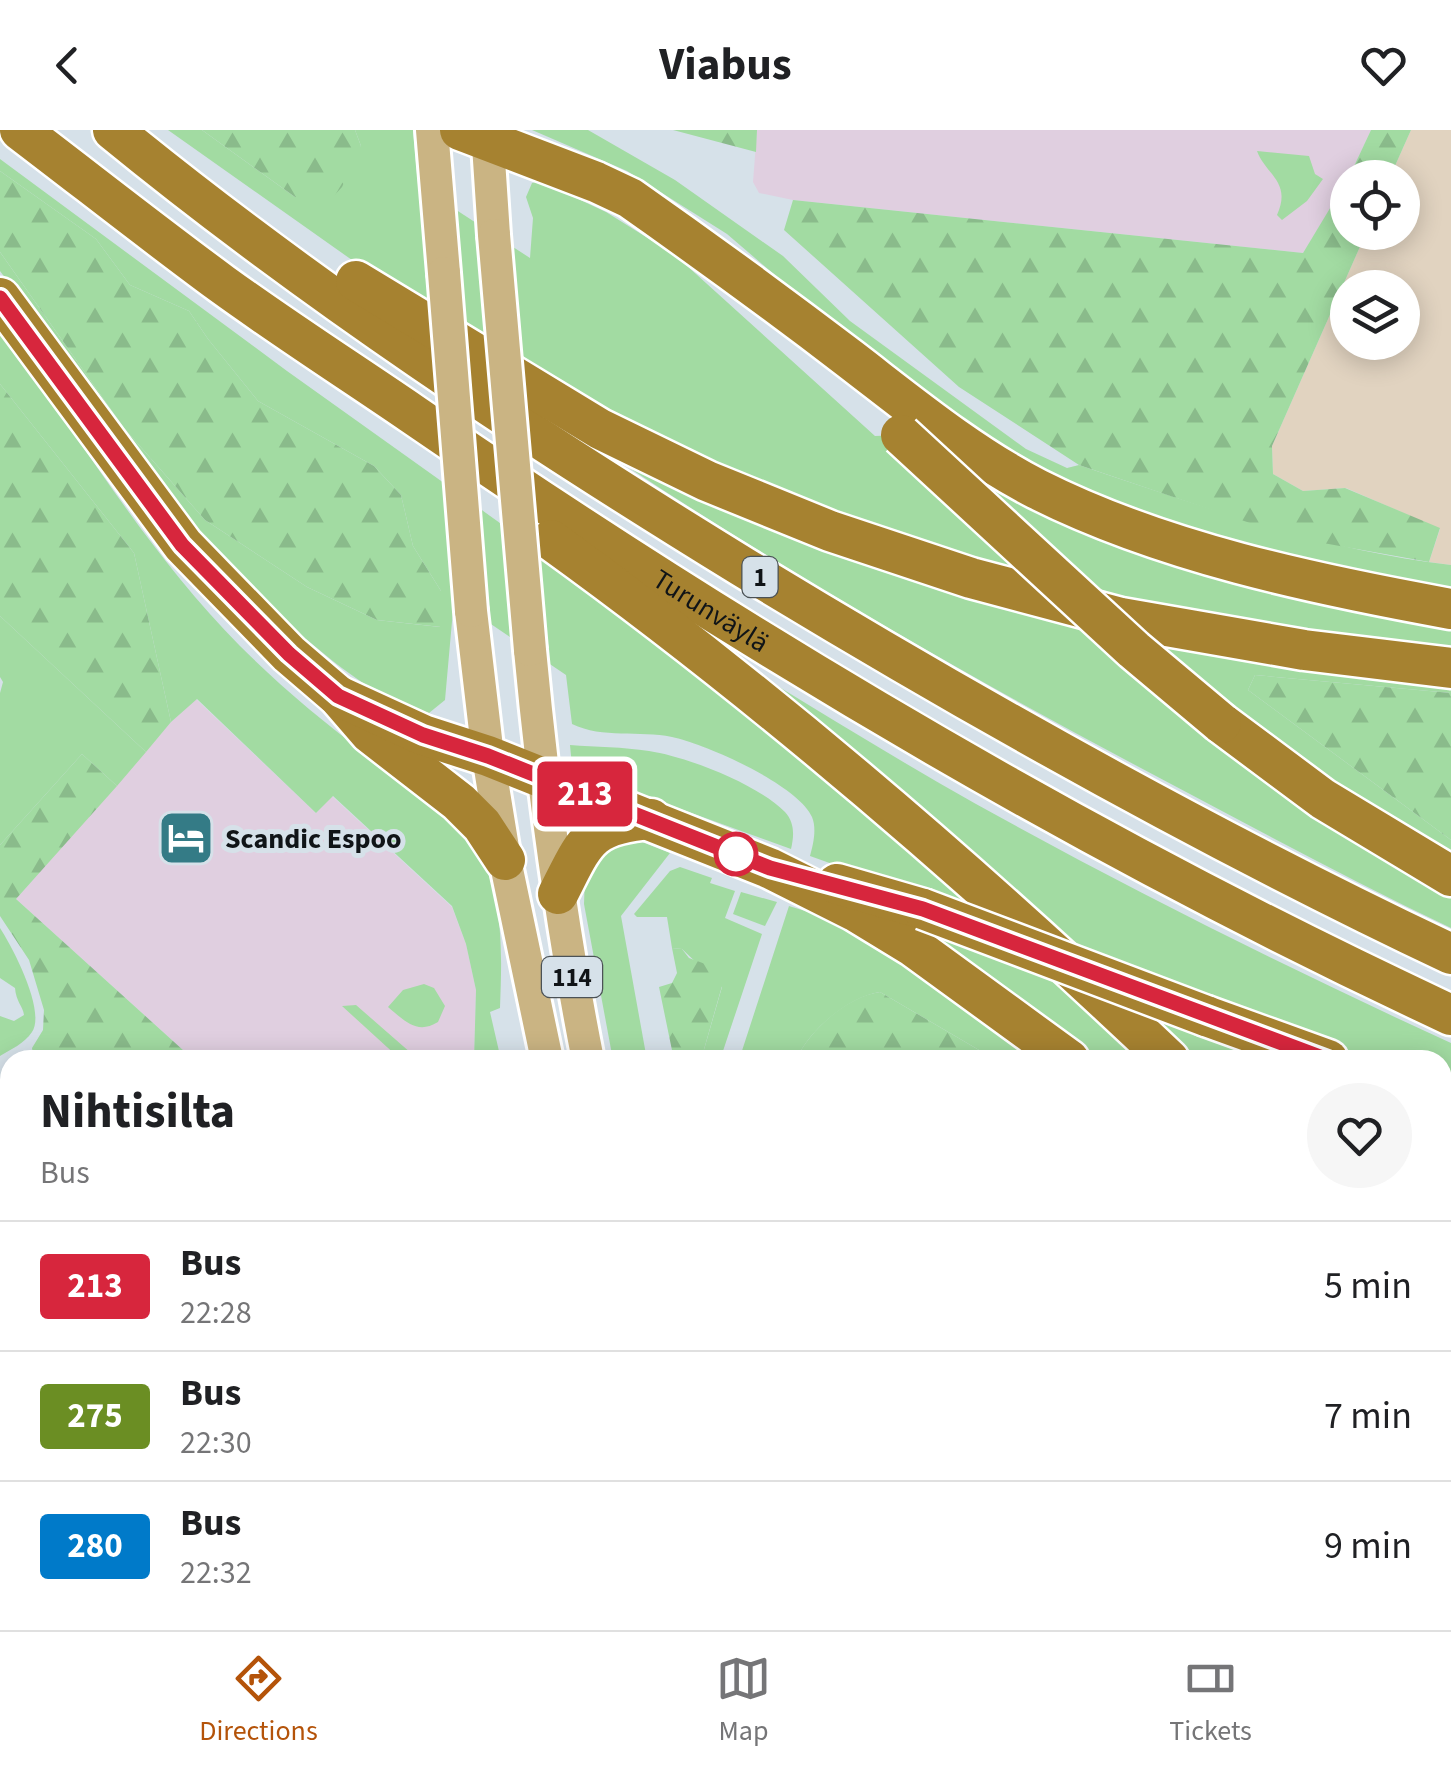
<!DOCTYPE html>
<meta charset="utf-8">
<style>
:root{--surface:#fff;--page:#f6f6f6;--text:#202124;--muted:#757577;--line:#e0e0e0;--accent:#b45309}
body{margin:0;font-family:"Source Sans 3",sans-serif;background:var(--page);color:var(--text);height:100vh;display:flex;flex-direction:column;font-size:38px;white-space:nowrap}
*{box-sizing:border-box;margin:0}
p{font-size:32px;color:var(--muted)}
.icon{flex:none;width:55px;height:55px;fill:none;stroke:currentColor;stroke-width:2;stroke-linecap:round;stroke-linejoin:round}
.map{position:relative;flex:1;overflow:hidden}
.drawer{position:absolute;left:0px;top:920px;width:1452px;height:580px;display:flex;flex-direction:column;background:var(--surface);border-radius:30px 30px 0 0;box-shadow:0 5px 25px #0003}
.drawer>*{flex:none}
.badge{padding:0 20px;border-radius:8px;font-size:35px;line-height:65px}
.tools{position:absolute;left:1330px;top:30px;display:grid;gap:20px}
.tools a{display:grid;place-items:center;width:90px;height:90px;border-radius:50%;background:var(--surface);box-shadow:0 5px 25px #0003;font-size:50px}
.map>.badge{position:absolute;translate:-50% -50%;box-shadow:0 0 0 5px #fff}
.round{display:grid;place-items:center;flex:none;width:105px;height:105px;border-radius:52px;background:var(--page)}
.overview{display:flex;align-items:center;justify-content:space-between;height:170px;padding:0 40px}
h1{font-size:48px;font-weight:700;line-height:75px}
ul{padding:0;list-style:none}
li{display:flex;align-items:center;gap:30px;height:130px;padding:0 40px;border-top:2px solid var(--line)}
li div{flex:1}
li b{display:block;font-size:38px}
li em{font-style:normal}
li .badge{min-width:110px;font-weight:700;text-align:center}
header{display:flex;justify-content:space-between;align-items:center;height:130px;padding:0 40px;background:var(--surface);font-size:45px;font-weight:700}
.menu{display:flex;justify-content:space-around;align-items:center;height:140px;border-top:2px solid var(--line);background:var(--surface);font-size:28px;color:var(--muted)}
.menu a{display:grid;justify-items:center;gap:5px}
.menu .active{color:var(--accent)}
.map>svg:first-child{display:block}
.commercial{fill:#e0cfe0}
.industrial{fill:#e1d3c0;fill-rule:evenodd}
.grass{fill:#a2dba2}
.forest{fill:url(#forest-firs)}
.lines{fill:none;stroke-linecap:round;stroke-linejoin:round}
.street-casing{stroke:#919ca3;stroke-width:28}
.secondary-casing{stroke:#919ca3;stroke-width:35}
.primary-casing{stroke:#fff;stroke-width:38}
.highway-casing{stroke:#fff;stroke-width:45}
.street{stroke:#fff;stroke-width:22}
.secondary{stroke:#e4dac1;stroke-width:30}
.primary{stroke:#cab483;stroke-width:32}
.highway{stroke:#a68230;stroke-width:40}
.primary-bridge-casing{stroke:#fff;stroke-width:38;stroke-linecap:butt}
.highway-bridge-casing{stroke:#fff;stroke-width:45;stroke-linecap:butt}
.primary-bridge{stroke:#cab483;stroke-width:32}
.highway-bridge{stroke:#a68230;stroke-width:40}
.line-casing{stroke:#fff;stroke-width:22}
.line{stroke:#d7263d;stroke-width:15}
.stop-dot{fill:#fff;stroke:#d7263d;stroke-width:5}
.labels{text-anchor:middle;stroke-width:10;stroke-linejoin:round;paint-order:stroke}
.shield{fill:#d6e1e9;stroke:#4b5256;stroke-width:2.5}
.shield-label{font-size:25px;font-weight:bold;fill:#101417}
.street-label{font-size:28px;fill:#101417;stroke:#d6e1e9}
.poi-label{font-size:28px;font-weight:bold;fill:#101417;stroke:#d6e1e9;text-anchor:start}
</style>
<header><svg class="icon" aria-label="back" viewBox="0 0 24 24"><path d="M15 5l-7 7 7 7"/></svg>Viabus<svg class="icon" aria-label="heart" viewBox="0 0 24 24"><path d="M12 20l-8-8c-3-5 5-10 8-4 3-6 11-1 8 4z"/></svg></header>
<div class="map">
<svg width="1451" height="1500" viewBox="0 0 1451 1500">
<defs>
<pattern id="forest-firs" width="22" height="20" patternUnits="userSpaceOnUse" patternTransform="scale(2.5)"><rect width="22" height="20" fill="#a2dba2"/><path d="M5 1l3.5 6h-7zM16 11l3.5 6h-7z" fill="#8abb8b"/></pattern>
</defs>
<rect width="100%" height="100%" fill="#d6e1e9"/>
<path class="commercial" d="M 757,0 L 1371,0 L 1345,56 L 1303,123 L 793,70 L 759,63 L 753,52 Z
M 196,569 L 316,683 L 332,666 L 452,777 L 466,814 L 476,860 L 474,930 L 194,930 L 16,769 L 171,592 Z
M 0,993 L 10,1002 L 10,1415 L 0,1414 Z
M 933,1490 L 1237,1490 L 1242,1500 L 938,1500 Z"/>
<path class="industrial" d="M 1411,0 L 1451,0 L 1451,435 L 1429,432 L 1440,399 L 1346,358 L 1303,361 L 1273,344 L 1272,316 L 1366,103 L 1402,102 L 1402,48 L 1390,47 ZM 1348,158 L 1402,158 L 1402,212 L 1348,212 Z"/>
<path class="grass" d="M 168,0 L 202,0 L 295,67 L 361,16 L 355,0 L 413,0 L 418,55 L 530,128 L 533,88 L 526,67 L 532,53 L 540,51 L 606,82 L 675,125 L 875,306 L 931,304 L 965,336 L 1451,491 L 1451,524 L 1270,502 L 1003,441 L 771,362 L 596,280 L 376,147 Z
M 532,0 L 588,0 L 675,50 L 783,126 L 850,191 L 1026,319 L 1067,338 L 1079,335 C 1201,376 1322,420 1451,435 L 1451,464 L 1291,431 L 1144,384 L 1014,330 L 839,200 L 727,104 L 627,41 Z
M 1257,21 L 1309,26 L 1315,44 L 1323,49 L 1307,71 L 1282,90 L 1277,85 C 1292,52 1266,45 1257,21 Z
M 0,29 L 287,241 L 699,535 L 1147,930 L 1089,930 L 926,810 L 931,799 L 916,764 L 810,726 C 813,715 817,699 812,687 C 798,655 706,614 672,607 C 639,600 603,609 572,594 L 566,545 L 454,469 L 445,570 L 429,583 C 381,571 343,540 306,509 C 184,406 95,268 0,141 L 0,122 L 124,298 L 205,390 L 307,457 L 377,490 L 440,497 L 441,461 L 413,416 L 401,365 L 374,336 L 258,271 L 208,209 L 189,181 L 130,155 L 96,109 L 0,41 Z
M 0,196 C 77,304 146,421 240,516 C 279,555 322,591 366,624 C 402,651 444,674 471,711 C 505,758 502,822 500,878 L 490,882 L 501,930 L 474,930 L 476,860 L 466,814 L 452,776 L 333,666 L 316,683 L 197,569 L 171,592 L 134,423 L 0,254 Z
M 573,300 L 860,424 L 1451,546 L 1451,563 L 1255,545 L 1248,560 L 1451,710 L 1451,727 L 1330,649 L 1251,590 L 1195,596 C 1275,660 1362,712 1451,764 L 1451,798 C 1362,756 1275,709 1188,663 C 977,552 770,435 573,300 Z
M 0,486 L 146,622 L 117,656 L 82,624 L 0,715 L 0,563 L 3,552 L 0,547 Z
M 728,526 C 810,575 892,627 976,674 C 1131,760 1289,839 1451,913 L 1451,956 L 1443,954 L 1442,930 L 1362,930 L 1344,925 L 1277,930 L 1185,930 Z
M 570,615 C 596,617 623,617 649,621 C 688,627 757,654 785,682 C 795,693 794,706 791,719 L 592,647 L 572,636 Z
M 632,708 L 670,723 L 621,786 L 647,930 L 613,930 L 584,774 L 585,745 L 598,719 Z
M 680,737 L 712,748 L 710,753 L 735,761 L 725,788 L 762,804 L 720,930 L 701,930 L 722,857 L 682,819 L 672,818 L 667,787 L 637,787 L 634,784 L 670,741 Z
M 741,762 L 777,772 L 765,796 L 733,784 Z
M 789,776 L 857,797 L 1045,930 L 996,930 L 880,862 C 848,867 809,900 796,930 L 739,930 Z
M 0,798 C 13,818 46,881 32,902 C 24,914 11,919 0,926 L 0,886 L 14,891 L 24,885 C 23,876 16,872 15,858 L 0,848 Z
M 424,854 L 434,858 L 445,876 L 438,892 C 417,905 405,891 388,877 L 403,860 Z
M 356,875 L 419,930 L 398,930 L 399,928 L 342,876 Z
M 1442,984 L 1451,986 L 1451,1038 L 1443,1033 Z
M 541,1490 L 692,1490 L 705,1500 L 472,1500 Z
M 1237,1490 L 1303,1490 L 1304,1500 L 1242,1500 Z"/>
<path class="forest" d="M 202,0 L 355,0 L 361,16 L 342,57 L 329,71 L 295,67 Z
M 673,0 L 757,0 L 756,22 Z
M 1371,0 L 1411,0 L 1390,47 L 1349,47 Z
M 0,41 L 96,109 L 130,155 L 189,181 L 208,209 L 258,271 L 374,336 L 401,365 L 413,416 L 441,461 L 441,497 L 377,490 L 307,457 L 205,390 L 124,298 L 0,122 Z
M 1347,50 L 1348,102 L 1366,103 L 1272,316 L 1273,344 L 1303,361 L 1345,358 L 1440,398 L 1429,432 L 1323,413 L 1253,394 L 1079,335 L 959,257 L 784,100 L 793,70 L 1303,123 Z
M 0,254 L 134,423 L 171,592 L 146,622 L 0,486 Z
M 1255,545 L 1451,563 L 1451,710 L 1248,560 Z
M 82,624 L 117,656 L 16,769 L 194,930 L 34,930 L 32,918 L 43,900 L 44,880 L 29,830 L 0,786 L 0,715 Z
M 672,818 L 682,819 L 689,828 L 708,835 L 711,844 L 720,848 L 722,856 L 701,930 L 674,930 L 659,857 L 672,853 L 677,843 Z
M 880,862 L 996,930 L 796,930 C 809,900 848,866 880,862 Z
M 1443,1033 L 1451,1038 L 1451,1181 L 1443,1175 Z
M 1443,1400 L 1451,1429 L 1451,1500 L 1304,1500 L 1303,1490 L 1442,1490 Z"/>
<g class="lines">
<g class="street-casing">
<path id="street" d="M 55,1500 L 55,1490"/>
</g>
<g class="secondary-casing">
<path id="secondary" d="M 0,1467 L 10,1468
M 242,1500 L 300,1490"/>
</g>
<g class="primary-casing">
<path id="primary" d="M 432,0 L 444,143
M 487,0 L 494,105
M 471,481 L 488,626 L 505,730 L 547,930
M 530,520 C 543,658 561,794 588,930
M 766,1490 L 771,1500
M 816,1490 L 821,1500"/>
</g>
<g class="highway-casing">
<g id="highway">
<path id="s1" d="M 20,0 C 87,51 154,104 222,154 C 284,199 348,240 411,283 C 741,510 1088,716 1451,885"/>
<path d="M 113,0 C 311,162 525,303 743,437 C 973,577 1208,709 1451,824"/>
<path d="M 460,0 L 596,52 L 630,68 C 704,120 778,174 850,229 C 910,275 969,324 1037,359 C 1162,422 1313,454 1451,479"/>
<path d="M 356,151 L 600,299 L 707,351 L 830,401 L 971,448 L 1121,488 L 1304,520 L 1451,538"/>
<path d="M 0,168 L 183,415 L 289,524 L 338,566 L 370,603 L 459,672 L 482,695 L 505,730"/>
<path d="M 551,410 C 770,568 973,744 1169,930"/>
<path d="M 338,566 L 423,605 L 488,626 L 769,738 L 855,781 L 914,817 L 1069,930"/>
<path d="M 1221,593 L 1323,669 L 1451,746"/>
<path d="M 837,754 L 923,779"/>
<path d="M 558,764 C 585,711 588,694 651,689"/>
<path d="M 1206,886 L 1328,930"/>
<path d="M 1442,965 L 1451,967"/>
<path d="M 1442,1219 L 1451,1228"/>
</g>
</g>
<use href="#street" class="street"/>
<use href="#secondary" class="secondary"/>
<use href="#primary" class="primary"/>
<use href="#highway" class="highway"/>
<g class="primary-bridge-casing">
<path id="primary-bridge" d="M 494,105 L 530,520
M 444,143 L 471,481"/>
</g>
<g class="highway-bridge-casing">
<path id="highway-bridge" d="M 901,305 L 1134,520 L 1221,593
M 923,779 L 1206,886"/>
</g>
<use href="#primary-bridge" class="primary-bridge"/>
<use href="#highway-bridge" class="highway-bridge"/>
</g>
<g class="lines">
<g class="line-casing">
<path id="line" d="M 0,168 L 182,415 L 289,524 L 338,566 L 423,605 L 488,626 L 770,738 L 923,779 L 1328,930"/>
</g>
<use href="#line" class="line"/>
</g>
<defs>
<g id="hotel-square" transform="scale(2.875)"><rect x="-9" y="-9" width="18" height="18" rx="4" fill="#347b86" stroke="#d6e1e9"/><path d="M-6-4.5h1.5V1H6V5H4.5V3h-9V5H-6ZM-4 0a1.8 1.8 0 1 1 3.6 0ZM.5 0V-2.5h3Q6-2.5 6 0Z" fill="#fff"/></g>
</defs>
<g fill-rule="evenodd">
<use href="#hotel-square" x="186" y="708"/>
</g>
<circle class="stop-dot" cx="736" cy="724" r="20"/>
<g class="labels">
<g class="shield">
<rect x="742.5" y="427" width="35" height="40" rx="8"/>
<rect x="542" y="827" width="60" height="40" rx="8"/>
</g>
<g class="shield-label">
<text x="760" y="456">1</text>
<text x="572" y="856">114</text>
</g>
<g class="street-label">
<text dy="10" stroke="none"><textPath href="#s1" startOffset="842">Turunväylä</textPath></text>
</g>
<g class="poi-label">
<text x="225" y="718">Scandic Espoo</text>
</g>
</g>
</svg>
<div class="tools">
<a><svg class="icon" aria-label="locate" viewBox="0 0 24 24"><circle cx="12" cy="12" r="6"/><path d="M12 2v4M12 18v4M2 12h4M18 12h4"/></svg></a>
<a><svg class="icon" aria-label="layers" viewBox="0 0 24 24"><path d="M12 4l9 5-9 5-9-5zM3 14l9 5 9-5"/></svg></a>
</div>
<b class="badge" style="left:585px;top:664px;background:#d7263d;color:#fff">213</b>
<section class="drawer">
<div class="overview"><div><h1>Nihtisilta</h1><p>Bus</p></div><a class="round"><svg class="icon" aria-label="heart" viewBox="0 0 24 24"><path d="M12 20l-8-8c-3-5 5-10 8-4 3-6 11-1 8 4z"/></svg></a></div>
<ul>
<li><span class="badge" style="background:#d7263d;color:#fff">213</span><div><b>Bus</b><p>22:28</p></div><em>5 min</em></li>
<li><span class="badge" style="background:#6b8e23;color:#fff">275</span><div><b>Bus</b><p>22:30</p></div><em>7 min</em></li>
<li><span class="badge" style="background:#007ac9;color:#fff">280</span><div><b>Bus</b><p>22:32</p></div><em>9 min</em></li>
</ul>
</section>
</div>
<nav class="menu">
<a class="active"><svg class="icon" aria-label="directions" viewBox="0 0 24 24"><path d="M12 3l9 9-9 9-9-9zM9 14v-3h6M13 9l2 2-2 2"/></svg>Directions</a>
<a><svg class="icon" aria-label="map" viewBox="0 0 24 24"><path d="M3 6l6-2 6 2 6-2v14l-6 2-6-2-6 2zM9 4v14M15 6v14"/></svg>Map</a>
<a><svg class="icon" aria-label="tickets" viewBox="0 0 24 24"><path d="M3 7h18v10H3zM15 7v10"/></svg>Tickets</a>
</nav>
